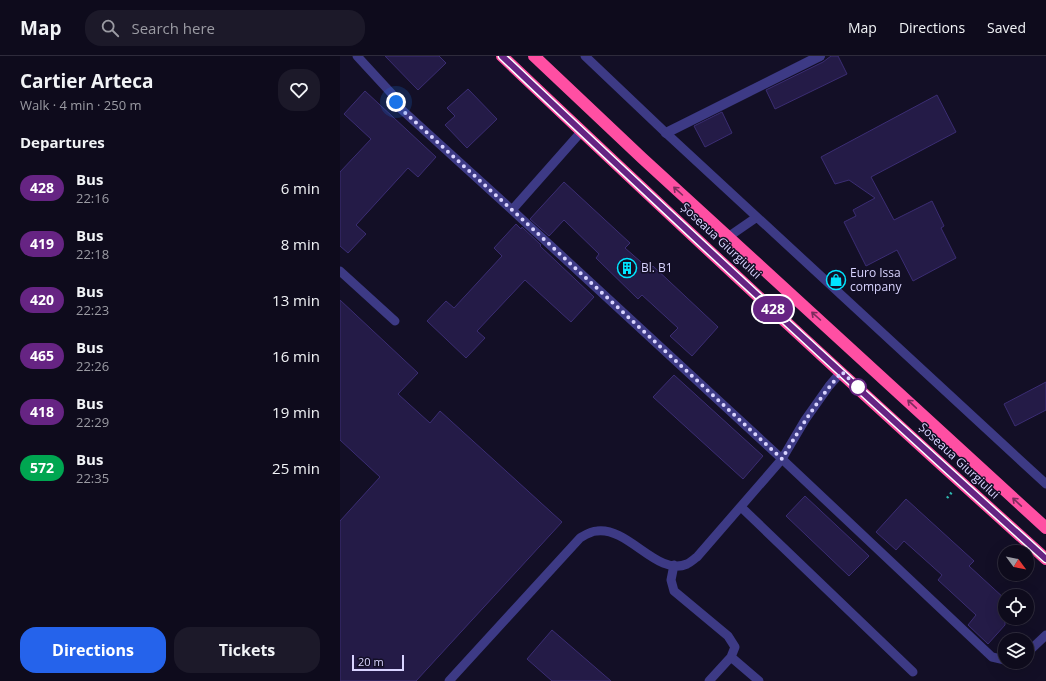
<!DOCTYPE html>
<meta charset="utf-8">
<style>
:root{--surface:#0e0b1c;--page:#1c1929;--text:#f1f3f6;--muted:#9b9ba3;--line:#2e2b3b;--accent:#2563eb}
body{margin:0;font-family:"Open Sans",sans-serif;background:var(--page);color:var(--text);height:100vh;display:flex;flex-direction:column;font-size:15px;white-space:nowrap}
*{box-sizing:border-box;margin:0}
p{font-size:13px;color:var(--muted)}
.icon{flex:none;width:22px;height:22px;fill:none;stroke:currentColor;stroke-width:2;stroke-linecap:round;stroke-linejoin:round}
.map{position:relative;flex:1;overflow:hidden}
.drawer{display:flex;flex-direction:column;background:var(--surface);width:340px}
.drawer>*{flex:none}
.badge{padding:0 8px;border-radius:13px;font-size:14px;line-height:26px}
.needle{width:26px;rotate:122deg}
.fabs{position:absolute;left:658px;top:489px;display:grid;gap:8px}
.fabs a{display:grid;place-items:center;width:36px;height:36px;border-radius:50%;background:var(--surface);box-shadow:0 4px 16px #0002,0 0 0 1px var(--line);font-size:20px}
.scale{position:absolute;left:12px;bottom:10px;width:52px;box-sizing:border-box;padding-left:4px;border:2px solid #d9d4ff;border-top:0;font-size:11px;line-height:14px;white-space:nowrap;color:#d9d4ff;-webkit-text-stroke:3px #130f26;paint-order:stroke}
.you{position:absolute;width:20px;height:20px;margin:-10px;border:3px solid #fff;border-radius:50%;background:#1a73e8;box-shadow:0 0 0 6px #1a73e833}
.map>.badge{position:absolute;translate:-50% -50%;box-shadow:0 0 0 2px #fff}
h2{padding:0 20px;font-size:15px;line-height:36px}
.round{display:grid;place-items:center;flex:none;width:42px;height:42px;border-radius:16px;background:var(--page)}
.head{display:flex;align-items:center;justify-content:space-between;height:68px;padding:0 20px}
h1{font-size:19px;font-weight:700;line-height:30px}
.cta{display:flex;gap:8px;margin-top:auto;padding:8px 20px}
.cta a{flex:1;height:46px;border-radius:16px;background:var(--accent);color:#fff;font-size:16px;font-weight:700;line-height:46px;text-align:center}
.cta a+a{background:var(--page);color:var(--text)}
ul{padding:0;list-style:none}
li{display:flex;align-items:center;gap:12px;height:56px;padding:0 20px}
li div{flex:1}
li b{display:block;font-size:15px}
li em{font-style:normal}
li .badge{min-width:44px;font-weight:700;text-align:center}
header{display:flex;align-items:center;gap:24px;box-sizing:border-box;height:56px;padding:0 20px;background:var(--surface);border-bottom:1px solid var(--line)}
header strong{font-size:19px}
nav{display:flex;gap:22px;margin-inline-start:auto;font-size:14px}
.search{width:280px;height:36px;background:var(--page);display:flex;align-items:center;gap:10px;box-sizing:border-box;padding:0 14px;border-radius:16px;color:var(--muted);font-size:15px}
main{display:flex;flex:1;min-height:0}
.map>svg:first-child{display:block}
.building{fill:#241b47;stroke:#3b2d73}
.lines{fill:none;stroke-linecap:round;stroke-linejoin:round}
.path{stroke:#2fb8b0;stroke-width:2.5;stroke-dasharray:2 3;stroke-linecap:butt}
.lane{stroke:#3d3a85;stroke-width:9}
.street{stroke:#3d3a85;stroke-width:10}
.highway{stroke:#ff4fa3;stroke-width:12}
.oneway{stroke:#7d2c5e}
.line-casing{stroke:#fff;stroke-width:9}
.line{stroke:#662483;stroke-width:6}
.walk{stroke:#d9d4ff;stroke-width:4;stroke-dasharray:0 7.2}
.stop-dot{fill:#fff;stroke:#662483;stroke-width:2}
.labels{text-anchor:middle;stroke-width:3;stroke-linejoin:round;paint-order:stroke}
.street-label{font-size:12px;fill:#d9d4ff;stroke:#130f26}
.poi-label{font-size:12px;fill:#d9d4ff;stroke:#130f26;text-anchor:start}
</style>
<header>
<strong>Map</strong>
<div class="search"><svg class="icon" aria-label="search" viewBox="0 0 24 24"><circle cx="10" cy="10" r="6"/><path d="M15 15l6 6"/></svg>Search here</div>
<nav><a>Map</a><a>Directions</a><a>Saved</a></nav>
</header>
<main>
<section class="drawer">
<div class="head"><div><h1>Cartier Arteca</h1><p>Walk · 4 min · 250 m</p></div><a class="round"><svg class="icon" aria-label="heart" viewBox="0 0 24 24"><path d="M12 20l-8-8c-3-5 5-10 8-4 3-6 11-1 8 4z"/></svg></a></div>
<h2>Departures</h2>
<ul>
<li><span class="badge" style="background:#662483;color:#fff">428</span><div><b>Bus</b><p>22:16</p></div><em>6 min</em></li>
<li><span class="badge" style="background:#662483;color:#fff">419</span><div><b>Bus</b><p>22:18</p></div><em>8 min</em></li>
<li><span class="badge" style="background:#662483;color:#fff">420</span><div><b>Bus</b><p>22:23</p></div><em>13 min</em></li>
<li><span class="badge" style="background:#662483;color:#fff">465</span><div><b>Bus</b><p>22:26</p></div><em>16 min</em></li>
<li><span class="badge" style="background:#662483;color:#fff">418</span><div><b>Bus</b><p>22:29</p></div><em>19 min</em></li>
<li><span class="badge" style="background:#00a651;color:#fff">572</span><div><b>Bus</b><p>22:35</p></div><em>25 min</em></li>
</ul>
<div class="cta"><a>Directions</a><a>Tickets</a></div>
</section>
<div class="map">
<svg width="706" height="625" viewBox="0 0 706 625">
<rect width="100%" height="100%" fill="#130f26"/>
<path class="building" d="M 45,0 L 99,0 L 106,7 L 78,34 Z
M 491,0 L 498,0 L 507,18 L 435,53 L 426,34 L 483,6 Z
M 128,33 L 157,63 L 127,92 L 105,69 L 115,60 L 107,52 Z
M 25,35 L 96,101 L 78,121 L 68,112 L 16,169 L 26,178 L 8,197 L 0,190 L 0,116 L 31,83 L 4,58 Z
M 597,39 L 616,76 L 531,121 L 554,164 L 592,145 L 604,170 L 601,172 L 616,202 L 573,225 L 557,194 L 526,210 L 504,166 L 516,160 L 513,154 L 535,142 L 509,124 L 495,128 L 481,101 Z
M 382,56 L 392,77 L 365,91 L 354,70 Z
M 224,126 L 290,187 L 285,192 L 309,213 L 313,210 L 378,271 L 352,300 L 330,280 L 338,272 L 302,239 L 298,243 L 256,202 L 259,198 L 224,164 L 209,180 L 190,163 Z
M 176,168 L 181,173 L 182,171 L 201,189 L 200,190 L 254,241 L 231,266 L 185,224 L 137,275 L 145,282 L 126,302 L 87,265 L 106,245 L 114,252 L 162,200 L 154,192 Z
M 0,244 L 78,317 L 58,338 L 90,367 L 100,355 L 222,466 L 76,625 L 0,625 L 0,465 L 40,421 L 0,384 Z
M 334,319 L 423,400 L 403,423 L 313,341 Z
M 706,326 L 706,354 L 675,370 L 664,348 Z
M 465,440 L 529,500 L 509,520 L 446,460 Z
M 566,443 L 634,505 L 629,510 L 665,543 L 665,569 L 648,588 L 628,569 L 636,559 L 598,524 L 602,519 L 564,485 L 556,494 L 536,476 Z
M 212,574 L 271,625 L 212,625 L 187,603 Z"/>
<g class="lines">
<path class="path" d="M 607,442 L 612,436"/>
<path class="lane" d="M 17,0 L 52,38 L 61,53 L 172,154 L 241,76
M 245,0 L 326,77 L 706,428
M 172,154 L 442,403 L 652,601 L 665,604
M 388,181 L 417,161
M 0,215 L 55,265
M 401,451 L 573,616
M 334,509 L 331,524 L 334,535 L 388,580 L 395,591 L 391,601 L 369,625
M 687,597 L 706,579
M 391,601 L 419,625
M 109,625 L 240,482 C 245,479 251,475 257,475 C 289,471 317,521 347,508 C 351,506 354,503 357,501 L 442,403 L 465,364 L 489,330 L 501,316"/>
<path class="street" d="M 326,77 L 480,0"/>
<path class="highway" d="M 162,0 C 341,170 522,338 706,503
M 194,0 L 302,102 L 706,472"/>
</g>
<defs><path id="oneway-shaft" d="M-6 0H5M1.5-3L5.5 0L1.5 3" fill="none" stroke-width="1.6" stroke-linecap="round" stroke-linejoin="round"/></defs>
<g class="oneway">
<use href="#oneway-shaft" transform="translate(338 135) rotate(-138)"/>
<use href="#oneway-shaft" transform="translate(476 260) rotate(-138)"/>
<use href="#oneway-shaft" transform="translate(572 348) rotate(-137)"/>
<use href="#oneway-shaft" transform="translate(677 446) rotate(-137)"/>
</g>
<g class="lines">
<g class="line-casing">
<path id="line" d="M 162,0 C 341,170 523,338 706,503"/>
</g>
<use href="#line" class="line"/>
<path class="walk" d="M 56,46 L 61,53 L 182,163 L 442,403 C 460,372 478,343 502,316 L 518,331"/>
</g>
<defs>
<g id="building-ring" transform="scale(1)"><circle r="9.5" fill="#130f26" stroke="#00e5ff" stroke-width="1.5"/><path d="M-4-6H4V6H1V3H-1V6H-4ZM-2.5-4.3h1.7v1.8h-1.7ZM.8-4.3h1.7v1.8H.8ZM-2.5-1h1.7V.8h-1.7ZM.8-1h1.7V.8H.8Z" fill="#00e5ff"/></g>
<g id="shop-ring" transform="scale(1)"><circle r="9.5" fill="#130f26" stroke="#00e5ff" stroke-width="1.5"/><path d="M-5-2.5h2.3a2.7 3.5 0 0 1 5.4 0H5L5.5 6h-11ZM-1.5-2.5h3a1.5 2.3 0 0 0-3 0Z" fill="#00e5ff"/></g>
</defs>
<g fill-rule="evenodd">
<use href="#building-ring" x="287" y="212"/>
<use href="#shop-ring" x="496" y="224"/>
</g>
<circle class="stop-dot" cx="518" cy="331" r="8"/>
<g class="labels">
<g class="street-label">
<text transform="translate(381 185) rotate(43)" y="4">Șoseaua Giurgiului</text>
<text transform="translate(619 405) rotate(43)" y="4">Șoseaua Giurgiului</text>
</g>
<g class="poi-label">
<text x="301" y="216">Bl. B1</text>
<text x="510" y="221">Euro Issa<tspan x="510" dy="14">company</tspan></text>
</g>
</g>
</svg>
<div class="fabs">
<a><svg class="needle" viewBox="-14 -14 28 28"><path d="M0-13l5 13h-10z" fill="#e53935"/><path d="M0 13l5-13h-10z" fill="#9b9ba3"/></svg></a>
<a><svg class="icon" aria-label="locate" viewBox="0 0 24 24"><circle cx="12" cy="12" r="6"/><path d="M12 2v4M12 18v4M2 12h4M18 12h4"/></svg></a>
<a><svg class="icon" aria-label="layers" viewBox="0 0 24 24"><path d="M12 4l9 5-9 5-9-5zM3 14l9 5 9-5"/></svg></a>
</div>
<div class="scale">20 m</div>
<div class="you" style="left:56px;top:46px"></div>
<b class="badge" style="left:433px;top:253px;background:#662483;color:#fff">428</b>
</div>
</main>
